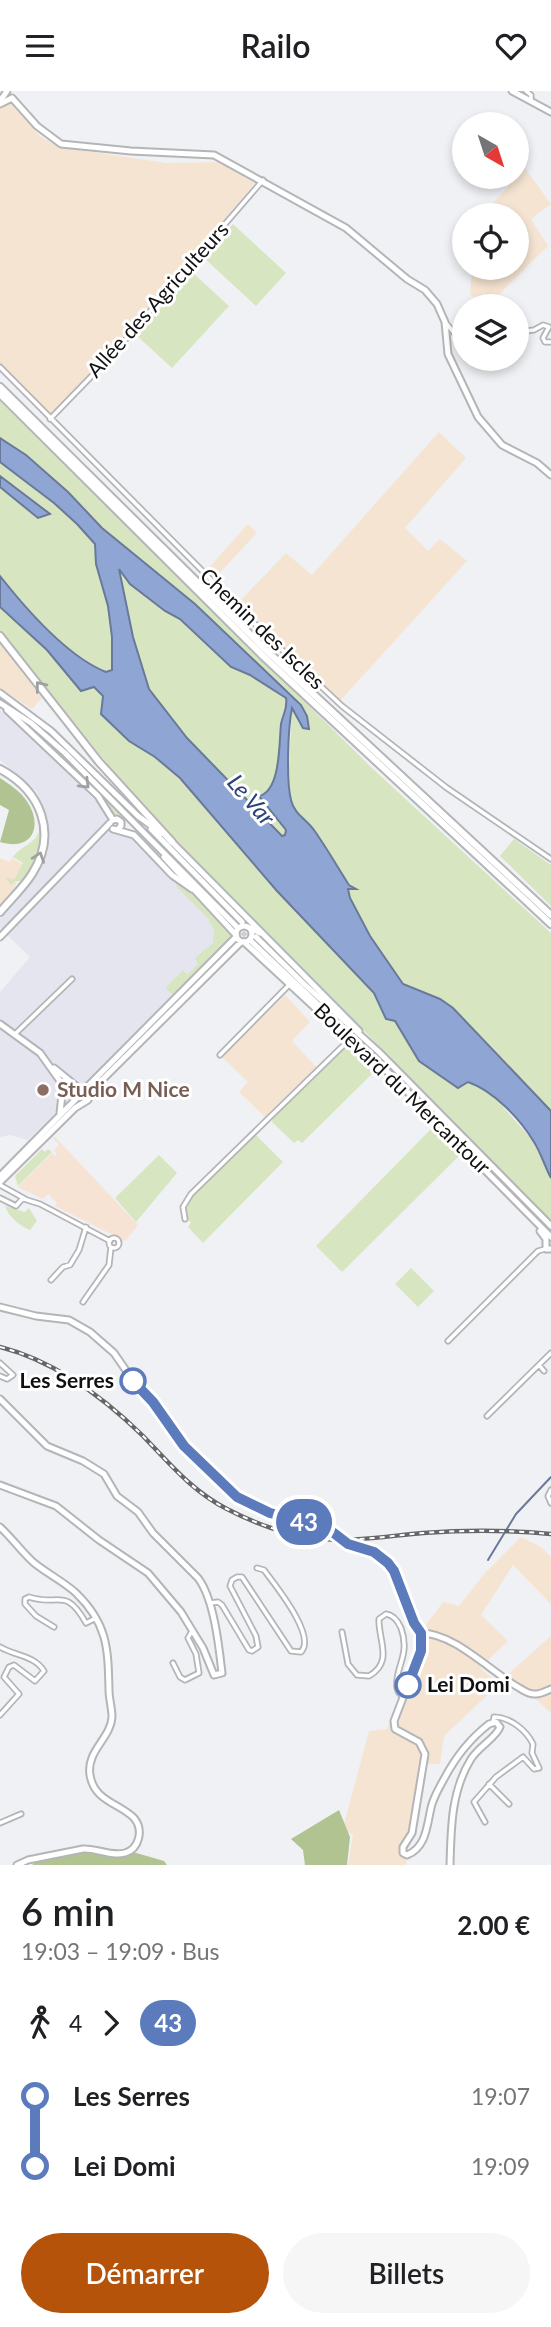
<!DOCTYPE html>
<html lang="fr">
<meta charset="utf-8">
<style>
:root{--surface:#fff;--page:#f6f6f6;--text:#202124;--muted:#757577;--accent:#b45309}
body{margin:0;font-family:Lato,sans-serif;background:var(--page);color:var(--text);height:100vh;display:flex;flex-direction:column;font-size:26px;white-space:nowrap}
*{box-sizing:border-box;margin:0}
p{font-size:23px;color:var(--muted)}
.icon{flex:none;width:38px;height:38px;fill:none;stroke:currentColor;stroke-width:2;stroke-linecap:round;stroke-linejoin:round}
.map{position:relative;height:1774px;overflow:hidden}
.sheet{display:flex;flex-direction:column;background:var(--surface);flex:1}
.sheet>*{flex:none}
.badge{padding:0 14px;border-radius:23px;font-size:24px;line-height:46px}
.needle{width:46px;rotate:141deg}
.tools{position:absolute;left:452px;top:21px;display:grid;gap:14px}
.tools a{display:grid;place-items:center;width:77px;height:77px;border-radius:50%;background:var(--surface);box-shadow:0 4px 10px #0003;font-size:35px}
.map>.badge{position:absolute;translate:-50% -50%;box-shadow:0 0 0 4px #fff}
.legs{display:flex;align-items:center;gap:10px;height:77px;padding:0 21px;font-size:23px}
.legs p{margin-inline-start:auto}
.headline{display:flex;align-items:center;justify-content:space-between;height:119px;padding:0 21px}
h1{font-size:38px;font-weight:600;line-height:52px}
.button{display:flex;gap:14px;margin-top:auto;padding:14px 21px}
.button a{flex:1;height:80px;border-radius:42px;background:var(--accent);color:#fff;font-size:28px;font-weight:600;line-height:80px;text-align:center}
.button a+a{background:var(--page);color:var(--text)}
ul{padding:0 21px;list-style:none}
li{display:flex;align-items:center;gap:24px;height:70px;font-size:26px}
li i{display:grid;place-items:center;width:10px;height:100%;margin:0 9px;background:currentColor}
li i::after{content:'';width:18px;height:18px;margin:-9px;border:5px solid;border-radius:50%;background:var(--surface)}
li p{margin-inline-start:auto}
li:first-child i{background:linear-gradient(#0000 50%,currentColor 0)}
li:last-child i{background:linear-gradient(currentColor 50%,#0000 0)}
header{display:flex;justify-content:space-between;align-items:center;height:91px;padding:0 21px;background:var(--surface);font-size:32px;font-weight:600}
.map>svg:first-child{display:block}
.built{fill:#e4e5ef}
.industrial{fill:#f5e4d2}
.education{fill:#f7e3d4}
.green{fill:#d7e6c0}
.forest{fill:#b1c391}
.water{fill:#8fa6d4;stroke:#69799a;stroke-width:2;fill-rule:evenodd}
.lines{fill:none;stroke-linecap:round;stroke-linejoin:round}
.stream{stroke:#69799a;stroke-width:2}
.primary-tunnel{stroke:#cecfd2;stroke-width:5;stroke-dasharray:5 2.5;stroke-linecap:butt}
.street-casing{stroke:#b4b5b8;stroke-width:7}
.secondary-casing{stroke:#b4b5b8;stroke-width:9}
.primary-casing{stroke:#b4b5b8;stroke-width:9}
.highway-casing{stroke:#b4b5b8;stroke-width:10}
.street{stroke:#fff;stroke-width:3.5}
.secondary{stroke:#fff;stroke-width:5}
.primary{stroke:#fff;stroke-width:5}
.highway{stroke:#fff;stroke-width:6}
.rail-casing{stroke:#656667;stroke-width:4.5}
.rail{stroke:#fff;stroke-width:2;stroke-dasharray:5;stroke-linecap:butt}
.oneway{stroke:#9fa0a0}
.line-1-casing{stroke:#fff;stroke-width:16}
.line-1{stroke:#5b7bbc;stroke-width:10}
.education-dot{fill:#8d6e63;stroke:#fff;stroke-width:2.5}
.stop-1-dot{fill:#fff;stroke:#5b7bbc;stroke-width:3.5}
.labels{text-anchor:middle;stroke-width:6;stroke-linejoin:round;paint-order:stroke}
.street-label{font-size:21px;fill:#101112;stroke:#fff}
.education-label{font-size:21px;font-weight:bold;fill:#785e54;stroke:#fff;text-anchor:start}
.stop-label{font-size:21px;font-weight:bold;fill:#101112;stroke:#fff;text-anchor:end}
.water-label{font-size:23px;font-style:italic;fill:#29427b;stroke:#fff}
</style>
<header><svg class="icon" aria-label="menu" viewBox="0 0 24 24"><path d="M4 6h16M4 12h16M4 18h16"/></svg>Railo<svg class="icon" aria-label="heart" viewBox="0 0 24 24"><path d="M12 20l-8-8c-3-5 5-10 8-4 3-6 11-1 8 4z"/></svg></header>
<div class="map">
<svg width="551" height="1774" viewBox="0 0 551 1774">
<rect width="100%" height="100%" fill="#f0f1f4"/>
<path class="built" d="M 0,619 L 34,647 L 106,721 L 107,734 L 114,743 L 130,746 L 233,844 L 28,1049 L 10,1044 L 0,1046 L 0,901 L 30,866 L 0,837 L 0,828 L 28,794 L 47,762 L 49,733 L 37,701 L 0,669 Z"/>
<path class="industrial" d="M 0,1 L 40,45 L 58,56 L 166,72 L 223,71 L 257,89 L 156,210 L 50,325 L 0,272 Z
M 525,77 L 551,113 L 531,128 L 548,155 L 487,215 L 484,215 L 470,203 L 472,177 L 516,177 L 516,124 L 499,124 L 494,111 Z
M 439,341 L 466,367 L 405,437 L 428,460 L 440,448 L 467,470 L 340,610 L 237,513 L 286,462 L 312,484 Z
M 248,433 L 257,442 L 214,488 L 206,480 Z
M 0,553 L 42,607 L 32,618 L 0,597 Z
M 0,767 L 10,771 L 12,767 L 24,774 L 10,806 L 0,818 Z
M 285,904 L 310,931 L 292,950 L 317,977 L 266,1027 L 239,1001 L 248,991 L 221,965 Z
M 521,1446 L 541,1456 L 551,1466 L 551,1513 L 513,1474 L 481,1524 L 508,1550 L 480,1577 L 499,1593 L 444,1645 L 440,1673 L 419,1673 L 406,1774 L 348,1774 L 353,1744 L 343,1737 L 369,1640 L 387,1638 L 426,1534 L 443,1511 L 459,1515 L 485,1482 Z
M 551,1545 L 551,1622 L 508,1583 Z"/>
<path class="education" d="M 55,1046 L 138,1134 L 125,1150 L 55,1115 L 57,1112 L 48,1103 L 43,1108 L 18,1096 L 52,1062 L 55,1065 L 57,1063 L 54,1059 L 59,1054 L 53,1047 Z"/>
<path class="green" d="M 233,133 L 286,182 L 256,215 L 203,166 Z
M 193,182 L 229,215 L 172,277 L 136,244 Z
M 0,310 L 373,678 L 551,842 L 551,1020 L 453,917 L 428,902 L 403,893 L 370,845 L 350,807 L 348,797 L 354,798 L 331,768 L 312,736 L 296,722 L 291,709 L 289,680 L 292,615 L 299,633 L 301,614 L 195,513 L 102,437 L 84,417 L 26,364 L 0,347 Z
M 0,371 L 54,412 L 77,433 L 95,453 L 96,473 L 108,515 L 112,546 L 113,578 L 110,580 L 104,581 L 98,578 L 63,553 L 30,522 L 0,485 L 0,396 L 28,420 L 34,411 L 0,385 Z
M 119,478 L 130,493 L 165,520 L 180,528 L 231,576 L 250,584 L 286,607 C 288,616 284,619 282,628 C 279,648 282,697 260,705 L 286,739 L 285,744 L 282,745 L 275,738 L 187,647 L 149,598 L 133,546 Z
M 0,516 L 47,559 L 81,600 L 94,596 L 103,605 L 101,623 L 129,650 L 155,666 L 180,687 L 277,800 L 374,902 L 386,928 L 395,930 L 418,969 L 458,996 L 468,991 L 479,995 L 497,1009 L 535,1052 L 551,1087 L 551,1130 L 134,706 L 0,540 Z
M 30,636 L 72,672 L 125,727 L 123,729 L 114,723 L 100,705 Z
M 40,736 C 44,754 34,774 23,790 L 15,790 L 11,794 L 5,786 L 14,789 L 23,772 L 13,766 C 22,753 37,754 40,736 Z
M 514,748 L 551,774 L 551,815 L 500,765 Z
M 176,790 L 194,802 L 231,841 L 231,846 L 199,881 L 173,904 L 167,899 L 167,895 L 183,879 L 187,884 L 198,873 L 195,867 L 213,852 L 214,839 L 208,827 L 177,796 Z
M 346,956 L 374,981 L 302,1052 L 298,1049 L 294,1052 L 272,1031 L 273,1027 Z
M 437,1036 L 462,1062 L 342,1181 L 316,1155 L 432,1037 Z
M 255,1043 L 283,1071 L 203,1152 L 188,1136 L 191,1132 C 185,1125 185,1118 188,1110 Z
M 42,1058 L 45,1061 L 48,1058 L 52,1061 L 18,1095 L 15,1085 Z
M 159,1064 L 177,1082 L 136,1131 L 115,1107 Z
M 5,1115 L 25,1121 L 29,1117 L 37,1130 L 30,1139 C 18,1134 9,1126 5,1115 Z
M 411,1177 L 434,1200 L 418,1216 L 395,1193 Z"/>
<path class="forest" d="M 0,687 C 9,693 20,700 26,709 C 44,734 33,761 0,751 L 9,719 L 0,714 Z
M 339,1719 L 350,1746 L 347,1774 L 305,1774 L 303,1759 L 291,1748 Z
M 90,1760 L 115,1766 L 133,1761 L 164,1770 L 167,1774 L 32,1774 L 37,1770 Z"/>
<path class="water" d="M 0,347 L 26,364 L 68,401 L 102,437 L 195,513 L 301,614 L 307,625 L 309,638 L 303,637 L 292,617 C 288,637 286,689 291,709 C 294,723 306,728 314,739 C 326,756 337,775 349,794 L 356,798 L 348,798 L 350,807 L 370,845 L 403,893 L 440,908 L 453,917 L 551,1020 L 551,1087 C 545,1076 541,1062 534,1051 C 520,1028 494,1000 468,991 L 458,997 L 419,970 L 395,930 L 386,928 L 374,902 L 277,800 L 180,687 L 155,666 L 129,650 L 101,623 L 103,605 L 94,596 L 81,600 L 47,559 L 0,516 L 0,485 C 26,518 66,565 106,581 L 112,579 L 112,546 L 108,515 L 96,473 L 95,453 L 77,433 L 54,412 L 0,371 ZM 119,478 L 130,493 L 165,520 L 180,528 L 231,576 L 250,584 L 286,607 C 288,617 283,623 281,633 C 279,651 281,700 259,705 L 286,739 L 285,744 L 282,745 L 187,647 L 149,598 L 133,546 Z
M 0,385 L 50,423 L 38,427 L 0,396 Z"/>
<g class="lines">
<path class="stream" d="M 488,1469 L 516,1423 L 551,1386"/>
<path class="primary-tunnel" d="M 242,831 L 256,846
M 237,836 L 251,850"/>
<g class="street-casing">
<path id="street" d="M 526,0 L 531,4 L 531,9
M 445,231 L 456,244 L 464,241
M 516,241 L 534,239 L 543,234 L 549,236 L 543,247 L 545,251 L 551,251
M 0,276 L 264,542 L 342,615 L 447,697 L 551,768
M 50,328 L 114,262 L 263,89
M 15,943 L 72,888
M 220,964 L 289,894
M 0,1094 L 27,1109 L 40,1113 L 110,1150
M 0,1107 L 16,1115 L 23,1107
M 185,1128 L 183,1116 L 191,1103 L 352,946
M109 1152a5 5 0 1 1 10 0a5 5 0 1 1-10 0Z
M 51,1189 L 63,1176 L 70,1174 L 79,1159 L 86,1136
M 83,1211 L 109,1174 L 111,1156
M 448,1250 L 538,1160 L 545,1158
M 0,1272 L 13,1284 L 7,1288 L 0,1285
M 539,1274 L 544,1280
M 487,1325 L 551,1262
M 551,1399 L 548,1405 L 551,1412
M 210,1512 L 218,1511 L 222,1514 L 249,1559 L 252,1560 L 258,1556 L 256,1545 L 230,1495 L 232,1489 L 237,1486 L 242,1486 L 291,1560 L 301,1561 C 317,1545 275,1494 264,1479 L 257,1477
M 54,1536 L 36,1525 L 25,1513 L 25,1508 L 29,1506 C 59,1516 65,1495 86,1532 L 96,1527
M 342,1541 L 348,1573 L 357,1584 L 369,1585 C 394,1571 378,1549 379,1528 L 386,1523 C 393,1524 398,1530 401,1537 C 411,1565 394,1577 397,1597 C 398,1602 400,1603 403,1606
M 0,1556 C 15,1565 34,1564 44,1580 L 35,1590 L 14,1574 L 9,1576 L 4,1586 L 19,1603 L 0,1624
M 173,1572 L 180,1586 L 185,1589 L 199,1582 L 196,1563 L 188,1547 L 192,1540
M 489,1693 L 509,1713
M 485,1731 L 474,1711 L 496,1686 L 523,1666 L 534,1678 L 539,1677 L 532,1662 L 533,1653 C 526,1639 510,1626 494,1626 L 493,1631
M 0,1732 L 21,1723"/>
</g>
<g class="secondary-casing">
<path id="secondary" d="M 512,0 L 551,21
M 12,7 L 37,35 L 61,53 L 131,60 L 214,64 L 346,137 L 407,188 L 425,199 L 437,213 L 445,231 L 448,263 L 478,326 L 502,354 L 537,372 L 551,384
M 0,10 L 7,0
M 0,13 L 12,7
M 7,619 L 98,705 L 113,729
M 113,729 L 117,728 L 121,731 L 121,735 L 117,739
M 113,738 L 134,744 L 172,784 L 192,798
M236 843a8 8 0 1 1 16 0a8 8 0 1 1-16 0Z
M 0,846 L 110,732
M 0,933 L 40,962 L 60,990 L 76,1004
M 54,977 L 81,999
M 84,999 L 236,846
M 60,1022 L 62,1004 L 61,993
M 0,1085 L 76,1008 L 77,1002 L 81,999
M 0,1091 L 75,1017 L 88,1009 L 93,998 L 241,851
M 0,1216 L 36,1225 L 69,1229 L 90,1241 L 114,1262 L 136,1294 L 157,1316 L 184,1355 L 237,1406 L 270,1422 L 325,1436 L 348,1453 L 382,1466 L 394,1481 L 414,1532 L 421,1542
M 0,1308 L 47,1355 L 83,1370 L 104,1383 L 117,1405 L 138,1421 L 153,1442 L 198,1487 C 214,1508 219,1555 222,1582 L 214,1584 L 203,1557 L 181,1521 L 148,1482 L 99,1449 L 56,1415 L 0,1394
M 0,1436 C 12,1447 21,1460 33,1471 C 46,1482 63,1490 76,1502 C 108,1533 108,1558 109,1599 C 109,1608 112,1617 112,1626 C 111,1647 86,1660 90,1684 C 94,1710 119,1712 134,1727 C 144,1739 139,1758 125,1762 C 111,1766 97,1757 83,1758 L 28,1769 L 17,1774
M 421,1542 L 421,1560 L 394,1630 L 395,1638 L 419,1651 L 425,1663 L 412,1742 L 403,1756 L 403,1762 L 407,1764 C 428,1756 427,1730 432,1713 C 435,1704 440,1695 444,1688 C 455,1667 471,1647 489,1633 L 496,1631 L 500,1636 C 496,1647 479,1655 471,1668 C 451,1700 451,1738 450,1774
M 421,1542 C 453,1542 488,1578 516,1595 C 522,1598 528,1604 536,1603 C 541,1603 546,1600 551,1598"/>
</g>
<g class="primary-casing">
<path id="primary" d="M 0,602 L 51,640 L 139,726
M 0,612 L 31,632 L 65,662 L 237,836
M 138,725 L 161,742
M 151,738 L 242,831
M 169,748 L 359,940
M 164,766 L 236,844
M 251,837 L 260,842
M 256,846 L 304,893 L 379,961 L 551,1135
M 251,850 L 364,957 L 551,1146
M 244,851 L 327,928
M 540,1140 L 546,1148 L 546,1158 L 551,1158"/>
</g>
<g class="highway-casing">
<path id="highway" d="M 0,296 L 268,561 L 551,824
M 0,303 L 263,565 L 551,833
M 0,545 L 99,671 L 172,751
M 0,678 C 41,700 58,742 32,783 C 23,797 11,808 0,821"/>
</g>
<use href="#street" class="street"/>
<use href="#secondary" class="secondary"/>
<use href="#primary" class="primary"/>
<use href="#highway" class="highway"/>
<g class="rail-casing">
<path id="rail" d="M 0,1256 C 55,1270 103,1306 143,1345 C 169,1372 193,1401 227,1418 C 252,1431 284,1443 312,1447 C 348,1452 387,1445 423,1442 C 466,1439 509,1439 551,1443"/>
</g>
<use href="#rail" class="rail"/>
</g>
<defs><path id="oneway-chevron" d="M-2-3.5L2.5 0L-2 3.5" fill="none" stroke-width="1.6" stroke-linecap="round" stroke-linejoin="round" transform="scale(1.75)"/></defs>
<g class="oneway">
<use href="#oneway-chevron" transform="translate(40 595) rotate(-128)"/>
<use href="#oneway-chevron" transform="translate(85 693) rotate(45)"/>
<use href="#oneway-chevron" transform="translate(39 766) rotate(-71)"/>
</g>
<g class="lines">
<g class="line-1-casing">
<path id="line-1" d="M 133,1290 L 153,1311 L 184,1355 L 237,1406 L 270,1422 L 326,1436 L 348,1453 L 374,1461 L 388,1472 L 394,1480 L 414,1532 L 421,1542 L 421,1560 L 408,1594"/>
</g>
<use href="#line-1" class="line-1"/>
</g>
<circle class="education-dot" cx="43" cy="999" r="7"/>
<g class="stop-1-dot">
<circle cx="133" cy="1290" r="12"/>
<circle cx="408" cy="1594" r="12"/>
</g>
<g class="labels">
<g class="street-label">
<text transform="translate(158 209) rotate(-48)" y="7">Allée des Agriculteurs</text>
<text transform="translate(262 538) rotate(44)" y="7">Chemin des Iscles</text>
<text transform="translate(402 998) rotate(44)" y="7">Boulevard du Mercantour</text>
</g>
<g class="education-label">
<text x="57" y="1006">Studio M Nice</text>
</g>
<g class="stop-label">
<text x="114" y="1297">Les Serres</text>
<text x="427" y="1601" text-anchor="start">Lei Domi</text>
</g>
<g class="water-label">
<text transform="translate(251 709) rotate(49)" y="8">Le Var</text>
</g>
</g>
</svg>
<div class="tools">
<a><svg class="needle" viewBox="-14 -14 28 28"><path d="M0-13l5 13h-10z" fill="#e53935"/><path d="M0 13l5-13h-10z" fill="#757577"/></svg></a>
<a><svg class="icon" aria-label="locate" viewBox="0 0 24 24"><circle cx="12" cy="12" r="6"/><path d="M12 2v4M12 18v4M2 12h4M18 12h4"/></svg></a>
<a><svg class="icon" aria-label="layers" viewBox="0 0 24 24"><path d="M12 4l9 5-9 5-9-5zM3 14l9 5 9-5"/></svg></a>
</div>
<b class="badge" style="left:304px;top:1431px;background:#5b7bbc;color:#fff">43</b>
</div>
<section class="sheet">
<div class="headline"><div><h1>6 min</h1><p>19:03 – 19:09 · Bus</p></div><b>2.00 €</b></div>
<div class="legs"><svg class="icon" aria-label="walk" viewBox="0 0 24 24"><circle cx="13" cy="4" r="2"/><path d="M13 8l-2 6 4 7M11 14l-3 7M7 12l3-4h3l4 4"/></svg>4<svg class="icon" aria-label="forward" viewBox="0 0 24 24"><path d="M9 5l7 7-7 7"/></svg><b class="badge" style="background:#5b7bbc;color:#fff">43</b></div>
<ul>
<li><i style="color:#5b7bbc"></i><b>Les Serres</b><p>19:07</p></li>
<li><i style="color:#5b7bbc"></i><b>Lei Domi</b><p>19:09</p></li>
</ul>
<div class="button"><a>Démarrer</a><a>Billets</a></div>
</section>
